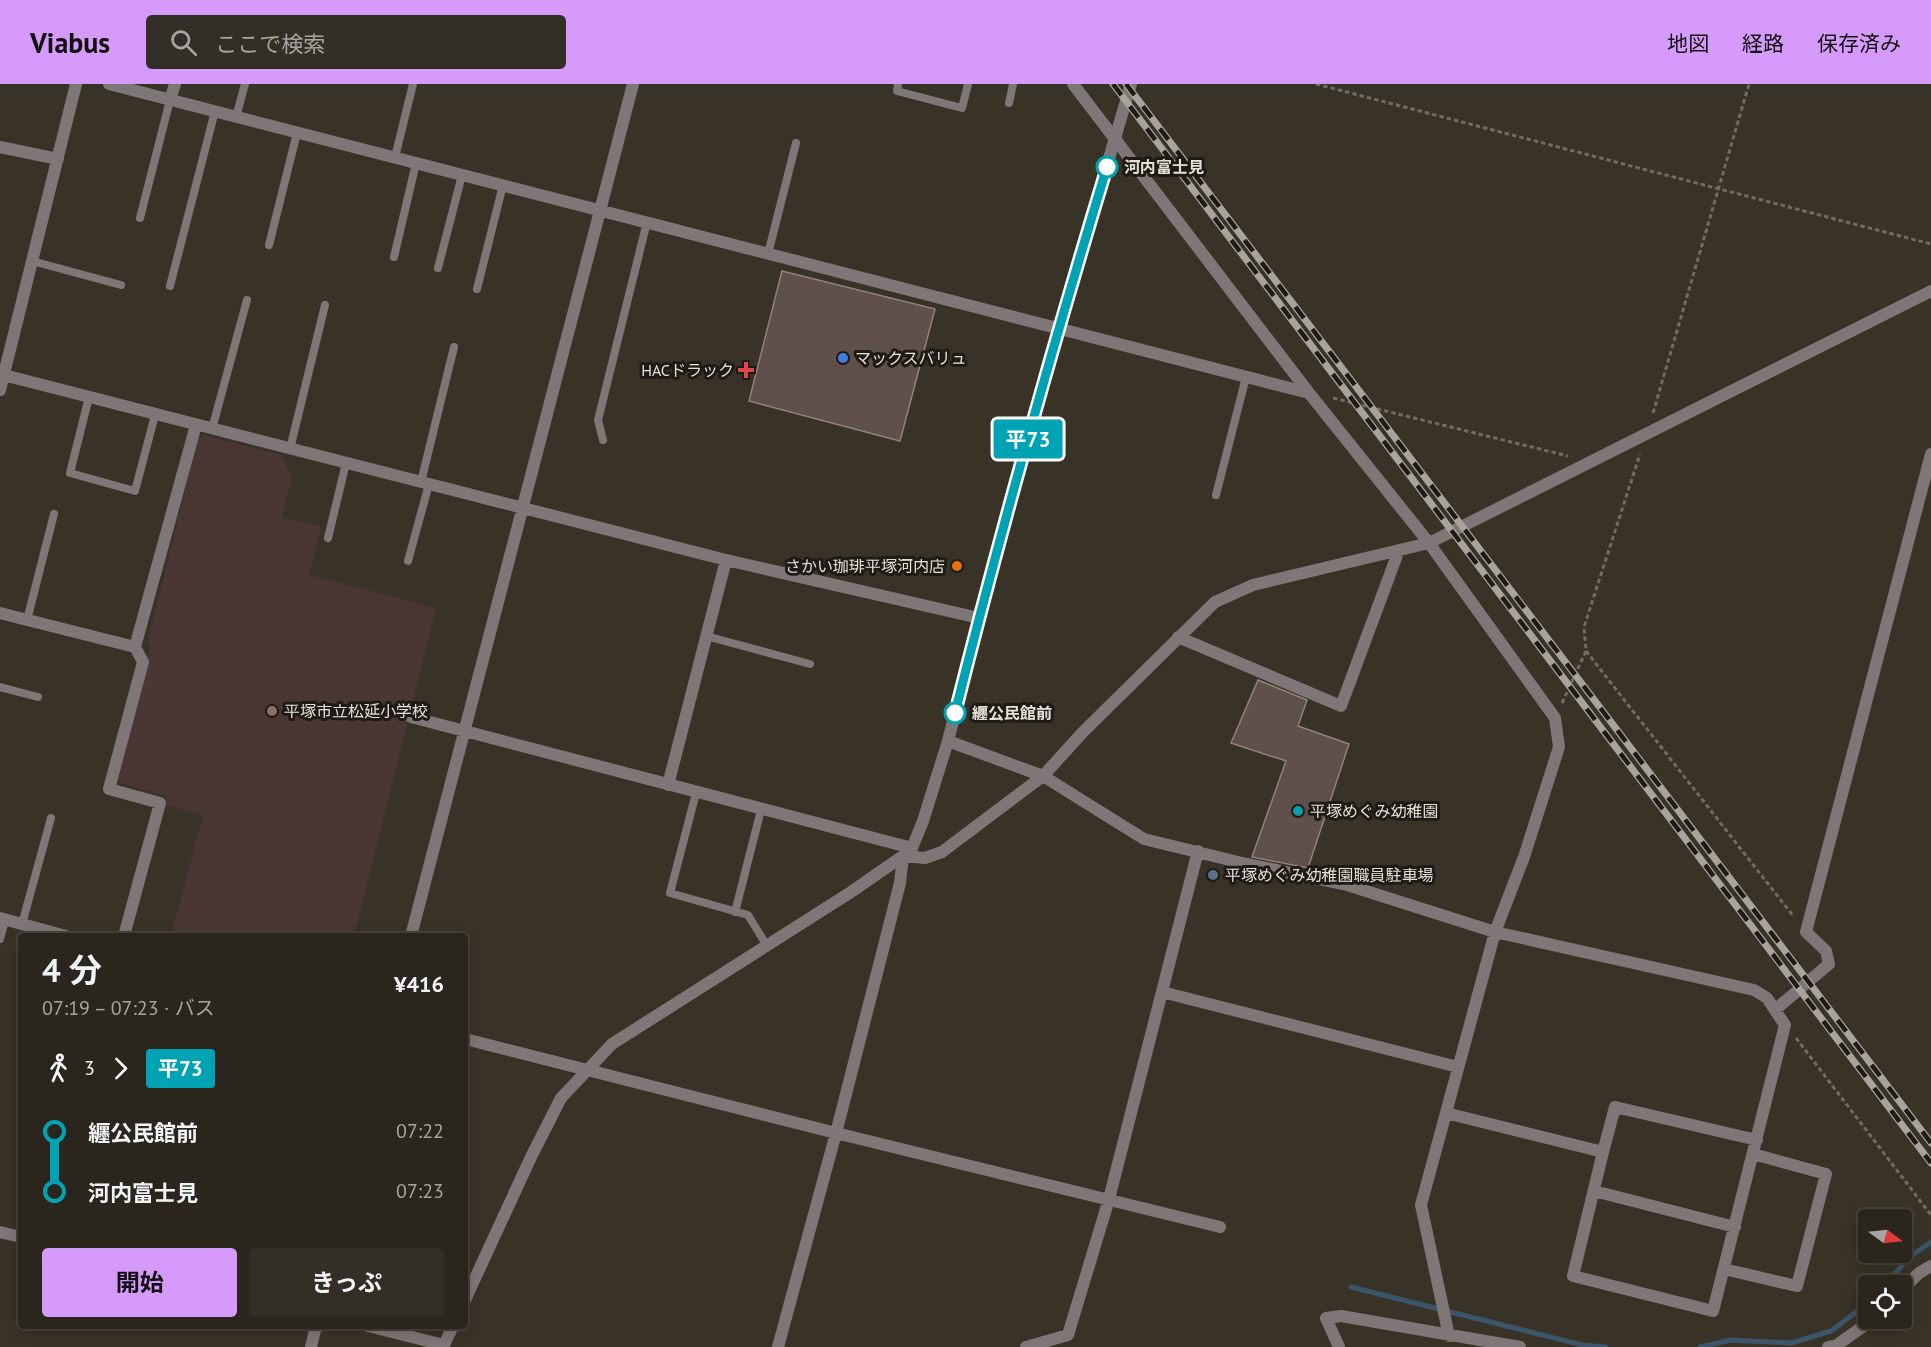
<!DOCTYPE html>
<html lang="ja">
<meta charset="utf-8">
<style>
:root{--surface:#2b261d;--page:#332e26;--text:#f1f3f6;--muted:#a6a5a4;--line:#47433b;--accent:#d69bfa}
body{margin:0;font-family:"PT Sans","Noto Sans JP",sans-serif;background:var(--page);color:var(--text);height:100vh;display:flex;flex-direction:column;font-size:22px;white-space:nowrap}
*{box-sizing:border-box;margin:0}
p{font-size:20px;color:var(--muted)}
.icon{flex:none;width:33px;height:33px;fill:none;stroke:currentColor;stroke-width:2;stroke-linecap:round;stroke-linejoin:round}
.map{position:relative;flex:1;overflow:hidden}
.sheet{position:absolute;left:18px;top:849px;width:450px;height:396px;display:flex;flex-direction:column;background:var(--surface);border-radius:6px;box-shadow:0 3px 15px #0003,0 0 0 2px var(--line)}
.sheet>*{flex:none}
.badge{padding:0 12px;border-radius:4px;font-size:21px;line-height:39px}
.needle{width:39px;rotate:105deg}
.controls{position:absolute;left:1858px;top:1125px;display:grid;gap:12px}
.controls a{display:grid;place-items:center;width:54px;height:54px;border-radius:6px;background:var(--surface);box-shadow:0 3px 15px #0003,0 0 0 2px var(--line);font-size:30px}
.map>.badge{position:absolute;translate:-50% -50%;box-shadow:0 0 0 3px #fff}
.legs{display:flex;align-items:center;gap:9px;height:66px;padding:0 24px;font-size:20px}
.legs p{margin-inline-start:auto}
.overview{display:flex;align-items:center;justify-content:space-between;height:102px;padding:0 24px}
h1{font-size:33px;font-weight:700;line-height:45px}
.primary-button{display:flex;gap:12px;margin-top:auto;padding:12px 24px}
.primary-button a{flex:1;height:69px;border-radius:6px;background:var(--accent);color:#111;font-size:24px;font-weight:700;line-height:69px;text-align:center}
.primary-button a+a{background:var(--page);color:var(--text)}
ul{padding:0 24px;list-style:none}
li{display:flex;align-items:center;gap:21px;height:60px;font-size:22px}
li i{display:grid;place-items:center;width:9px;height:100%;margin:0 8px;background:currentColor}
li i::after{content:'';width:15px;height:15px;margin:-8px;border:4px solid;border-radius:50%;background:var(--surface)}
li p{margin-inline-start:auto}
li:first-child i{background:linear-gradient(#0000 50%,currentColor 0)}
li:last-child i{background:linear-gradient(currentColor 50%,#0000 0)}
header{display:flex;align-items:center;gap:36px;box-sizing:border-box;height:84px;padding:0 30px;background:var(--accent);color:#111}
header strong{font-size:28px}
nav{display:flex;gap:33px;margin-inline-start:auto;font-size:21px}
.search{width:420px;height:54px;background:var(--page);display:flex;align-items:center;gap:15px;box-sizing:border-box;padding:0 21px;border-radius:6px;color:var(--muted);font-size:22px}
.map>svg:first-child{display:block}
.education{fill:#4a3634}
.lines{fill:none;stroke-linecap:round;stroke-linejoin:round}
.stream{stroke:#3c556a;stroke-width:5}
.building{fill:#5f504b;stroke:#92817c;stroke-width:1.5}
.path{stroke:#716c62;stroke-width:3;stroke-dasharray:4.5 3;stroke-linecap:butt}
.service{stroke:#7f7777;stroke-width:8}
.minor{stroke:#7f7777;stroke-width:12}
.tertiary{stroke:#7f7777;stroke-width:12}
.rail-casing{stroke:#a8a49b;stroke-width:7}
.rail{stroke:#1e1b16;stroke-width:4.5;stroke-dasharray:14;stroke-linecap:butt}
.line-1-casing{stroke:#fff;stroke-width:14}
.line-1{stroke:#00a3b4;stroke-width:9}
.stop-1-dot{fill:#fff;stroke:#00a3b4;stroke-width:3}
.shop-dot{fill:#3f7fe0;stroke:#1e1b16;stroke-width:2}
.health-dot{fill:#e0444e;stroke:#1e1b16;stroke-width:2}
.food-dot{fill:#e8710a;stroke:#1e1b16;stroke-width:2}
.education-dot{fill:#8d6e63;stroke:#1e1b16;stroke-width:2}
.culture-dot{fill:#0f9aa8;stroke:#1e1b16;stroke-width:2}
.service-dot{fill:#5c6f8a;stroke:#1e1b16;stroke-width:2}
.labels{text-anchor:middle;stroke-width:6;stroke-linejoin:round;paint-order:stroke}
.stop-label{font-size:16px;font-weight:bold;fill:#e4e0d9;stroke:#1e1b16;text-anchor:start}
.poi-label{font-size:16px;fill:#e4e0d9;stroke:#1e1b16;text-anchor:start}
</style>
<header>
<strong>Viabus</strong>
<div class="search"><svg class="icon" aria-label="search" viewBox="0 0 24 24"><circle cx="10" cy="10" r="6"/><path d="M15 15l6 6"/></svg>ここで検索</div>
<nav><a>地図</a><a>経路</a><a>保存済み</a></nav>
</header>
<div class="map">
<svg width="1931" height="1263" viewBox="0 0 1931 1263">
<rect width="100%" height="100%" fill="#393327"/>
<path class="education" d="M 204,351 L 281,371 L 292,393 L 282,433 L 321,443 L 309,491 L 436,524 L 354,852 L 171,852 L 203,731 L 165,721 L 167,712 L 121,699 L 116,693 L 151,562 L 148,556 L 198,355 Z"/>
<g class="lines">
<path class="stream" d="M 1885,1202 L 1908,1174 L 1931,1158
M 1351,1203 L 1582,1261 L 1606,1263
M 1700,1263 L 1730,1256 L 1791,1259 L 1831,1247 L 1869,1218"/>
</g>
<path class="building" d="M 782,187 L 935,225 L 900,357 L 749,317 Z
M 1258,596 L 1307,616 L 1298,642 L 1349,660 L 1308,784 L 1252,773 L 1286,677 L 1231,659 Z"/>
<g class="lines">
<path class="path" d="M 1316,0 L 1931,160
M 1333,314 L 1568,372
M 1653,329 L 1749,0
M 1586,567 L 1794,833
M 1562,619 L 1586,567 L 1584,543 L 1640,370
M 1796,954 L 1931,1131"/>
<path class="service" d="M 898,0 L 897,7 L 962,24 L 968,0
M 1009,19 L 1013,0
M 236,33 L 245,0
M 395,73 L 413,0
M 140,134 L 170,16
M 269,161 L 297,49
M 768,170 L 796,59
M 394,173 L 416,79
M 32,177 L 121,201
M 438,184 L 462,91
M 170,202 L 215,27
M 477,205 L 503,101
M 89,313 L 70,389 L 135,407 L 155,331
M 212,345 L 247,216
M 603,356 L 598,336 L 647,138
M 290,365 L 325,221
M 421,398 L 454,263
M 1216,411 L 1246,293
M 328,454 L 346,379
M 408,477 L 429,400
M 27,536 L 54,430
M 706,552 L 810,580
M 0,603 L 38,613
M 696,709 L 670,809 L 748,831 L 767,862
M 735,828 L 761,726
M 22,840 L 51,734
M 0,855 L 5,836"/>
<path class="minor" d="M 109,0 L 1309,309
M 1073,0 L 1309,309 L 1429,459 L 1555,634 L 1559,663 L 1524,773 L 1495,848 L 1421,1121 L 1449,1252
M 170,16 L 175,0
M 0,63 L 58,75
M 0,290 L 726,476 L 979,534
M 0,306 L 76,0
M 0,529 L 135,563
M 1178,553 L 1341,622 L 1399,466
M 411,633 L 912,764
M 948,657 L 1043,692 L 1144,755 L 1238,778 L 1347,801 L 1495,848 L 1754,906 L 1767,914 L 1785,941 L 1713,1227 L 1573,1192 L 1603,1068 L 1446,1029
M 668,701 L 726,476
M 0,834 L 66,852
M 124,852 L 160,719 L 109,705 L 143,578 L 135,563 L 196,341
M 411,852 L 633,0
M 1162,908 L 1458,983
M 1775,926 L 1829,880 L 1826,867 L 1806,848 L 1931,370
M 465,955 L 836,1049 L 1220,1143
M 1603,1068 L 1615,1023 L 1757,1056
M 1594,1107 L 1735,1143
M 0,1148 L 21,1153
M 1724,1185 L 1797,1202 L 1826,1090 L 1753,1070
M 1902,1206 L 1919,1189 L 1931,1182
M 368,1242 L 444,1261
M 311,1263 L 316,1242
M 778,1263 L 836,1049 L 900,799 L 903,772 L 925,774 L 942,768 L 1043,692 L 1083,648 L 1215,518 L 1253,501 L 1429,459 L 1931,207
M 1026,1263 L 1068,1251 L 1109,1115 L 1198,767
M 1339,1263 L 1326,1234 L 1341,1232 L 1520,1263
M 1828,1263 L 1837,1261 L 1875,1234"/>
<path class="tertiary" d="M 465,1216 L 531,1073 L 561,1014 L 612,960 L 851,808 L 903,772 L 912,764 L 923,737 L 948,657 L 979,534 L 1059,244 L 1131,0
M 443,1263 L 453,1242"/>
<g class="rail-casing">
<path id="rail" d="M 1113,0 L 1931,1079
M 1126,0 L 1931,1059"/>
</g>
<use href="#rail" class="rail"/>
</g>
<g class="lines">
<g class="line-1-casing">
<path id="line-1" d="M 955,629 C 1001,446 1052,264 1107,83"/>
</g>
<use href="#line-1" class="line-1"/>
</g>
<g class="stop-1-dot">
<circle cx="1107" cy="83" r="10"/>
<circle cx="955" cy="629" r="10"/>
</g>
<circle class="shop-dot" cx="843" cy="274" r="6"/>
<path class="health-dot" d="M743 277h6v6h6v6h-6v6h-6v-6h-6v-6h6z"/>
<circle class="food-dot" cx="957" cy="482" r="6"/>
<circle class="education-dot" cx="272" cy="627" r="6"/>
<circle class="culture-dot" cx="1298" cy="727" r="6"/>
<circle class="service-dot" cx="1213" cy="791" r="6"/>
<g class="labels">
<g class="stop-label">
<text x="1124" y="89">河内富士見</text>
<text x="972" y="635">纒公民館前</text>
</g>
<g class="poi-label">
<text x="855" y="280">マックスバリュ</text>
<text x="734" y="292" text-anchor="end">HACドラック</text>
<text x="945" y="488" text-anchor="end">さかい珈琲平塚河内店</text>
<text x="284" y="633">平塚市立松延小学校</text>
<text x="1310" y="733">平塚めぐみ幼稚園</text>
<text x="1225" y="797">平塚めぐみ幼稚園職員駐車場</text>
</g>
</g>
</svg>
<div class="controls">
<a><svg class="needle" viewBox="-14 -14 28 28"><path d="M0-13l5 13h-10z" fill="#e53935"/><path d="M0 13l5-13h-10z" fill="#a6a5a4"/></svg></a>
<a><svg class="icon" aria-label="locate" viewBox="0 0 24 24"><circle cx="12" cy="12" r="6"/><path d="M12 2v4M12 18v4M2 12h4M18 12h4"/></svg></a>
</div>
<b class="badge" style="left:1028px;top:355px;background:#00a3b4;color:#fff">平73</b>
<section class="sheet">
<div class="overview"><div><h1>4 分</h1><p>07:19 – 07:23 · バス</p></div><b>¥416</b></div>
<div class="legs"><svg class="icon" aria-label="walk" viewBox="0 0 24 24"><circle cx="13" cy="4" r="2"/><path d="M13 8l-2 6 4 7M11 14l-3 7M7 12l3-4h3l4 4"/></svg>3<svg class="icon" aria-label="forward" viewBox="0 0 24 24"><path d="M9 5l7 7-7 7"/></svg><b class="badge" style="background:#00a3b4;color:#fff">平73</b></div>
<ul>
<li><i style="color:#00a3b4"></i><b>纒公民館前</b><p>07:22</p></li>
<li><i style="color:#00a3b4"></i><b>河内富士見</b><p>07:23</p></li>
</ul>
<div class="primary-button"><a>開始</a><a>きっぷ</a></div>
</section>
</div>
